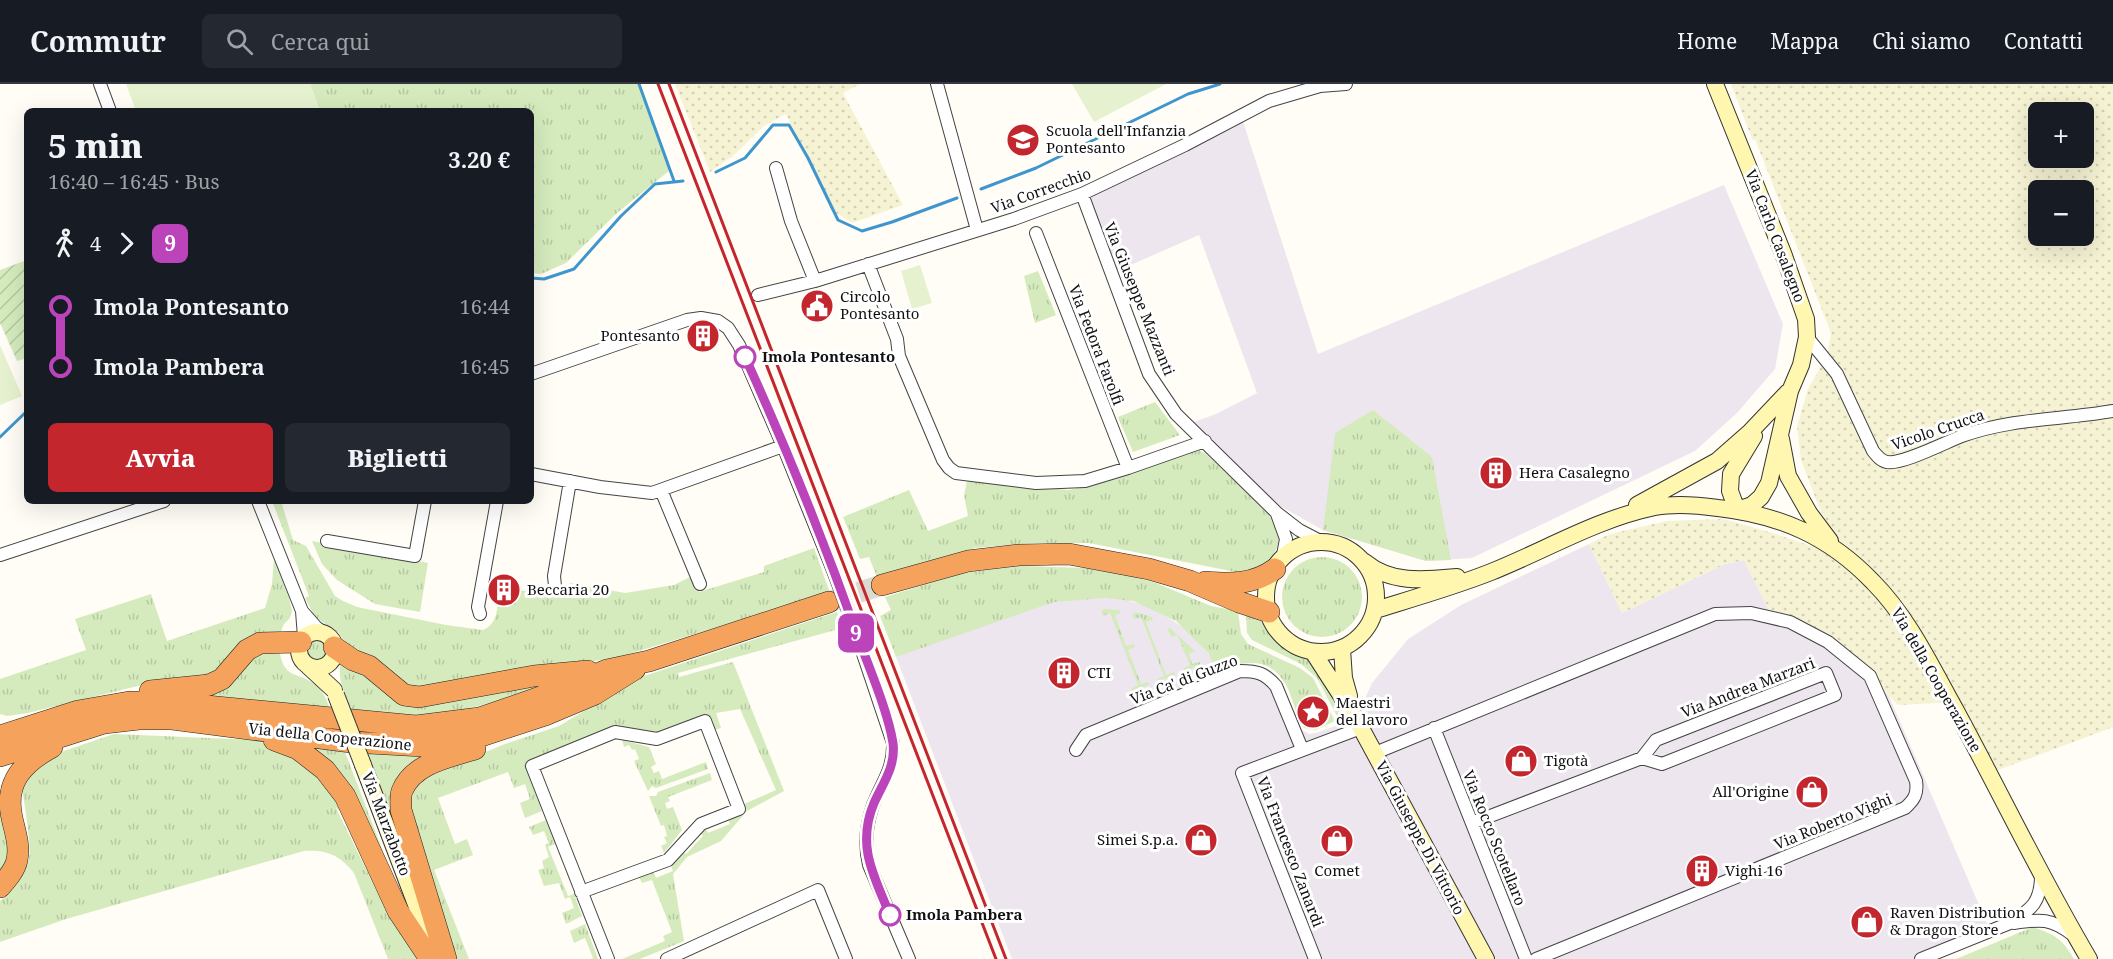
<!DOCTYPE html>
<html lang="it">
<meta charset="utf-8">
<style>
:root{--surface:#171b24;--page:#242831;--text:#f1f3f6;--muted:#9ea1a6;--line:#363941;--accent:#c4262e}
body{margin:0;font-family:"Noto Serif",serif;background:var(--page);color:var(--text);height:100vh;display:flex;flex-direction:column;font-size:22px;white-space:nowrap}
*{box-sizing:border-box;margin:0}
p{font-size:20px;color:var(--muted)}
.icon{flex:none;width:33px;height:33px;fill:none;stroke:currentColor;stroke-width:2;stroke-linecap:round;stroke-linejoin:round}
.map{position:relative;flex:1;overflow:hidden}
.drawer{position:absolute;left:24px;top:24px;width:510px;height:396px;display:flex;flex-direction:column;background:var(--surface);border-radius:9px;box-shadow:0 6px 24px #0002}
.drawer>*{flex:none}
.badge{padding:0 12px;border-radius:9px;font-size:21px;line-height:39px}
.controls{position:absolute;left:2028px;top:18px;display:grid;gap:12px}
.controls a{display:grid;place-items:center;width:66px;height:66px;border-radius:9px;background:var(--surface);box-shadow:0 6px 24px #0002;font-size:30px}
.map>.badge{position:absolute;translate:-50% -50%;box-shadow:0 0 0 3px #fff}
.legs{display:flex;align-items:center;gap:9px;height:66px;padding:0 24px;font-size:20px}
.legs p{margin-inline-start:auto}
.summary{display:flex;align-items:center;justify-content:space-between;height:102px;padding:0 24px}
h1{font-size:33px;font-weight:800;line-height:45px}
.cta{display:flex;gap:12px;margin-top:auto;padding:12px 24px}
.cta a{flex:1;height:69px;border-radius:9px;background:var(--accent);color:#fff;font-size:24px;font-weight:800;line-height:69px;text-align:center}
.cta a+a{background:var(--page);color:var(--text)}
ul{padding:0 24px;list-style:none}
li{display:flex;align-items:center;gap:21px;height:60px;font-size:22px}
li i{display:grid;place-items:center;width:9px;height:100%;margin:0 8px;background:currentColor}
li i::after{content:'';width:15px;height:15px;margin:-8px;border:4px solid;border-radius:50%;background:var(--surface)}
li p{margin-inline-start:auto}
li:first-child i{background:linear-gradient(#0000 50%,currentColor 0)}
li:last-child i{background:linear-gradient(currentColor 50%,#0000 0)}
header{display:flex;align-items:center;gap:36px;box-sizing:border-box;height:84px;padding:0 30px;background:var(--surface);border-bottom:2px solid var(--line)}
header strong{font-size:28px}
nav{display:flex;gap:33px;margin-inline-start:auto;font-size:21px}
.search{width:420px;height:54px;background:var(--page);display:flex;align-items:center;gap:15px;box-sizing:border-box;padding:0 21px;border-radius:9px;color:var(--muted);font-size:22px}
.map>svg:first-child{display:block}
.industrial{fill:#eee6ef}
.farmland{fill:url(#farmland-dots);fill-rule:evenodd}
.grass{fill:url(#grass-tufts)}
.garden{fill:url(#garden-furrows)}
.pitch{fill:#e6f2cf}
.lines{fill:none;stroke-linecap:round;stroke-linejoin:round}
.stream{stroke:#3f96cf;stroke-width:3}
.highway-tunnel{stroke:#dbdad3;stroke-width:21;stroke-dasharray:21 10;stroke-linecap:butt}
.street-casing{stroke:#444;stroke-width:14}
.secondary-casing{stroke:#333;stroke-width:18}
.highway-casing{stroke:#222;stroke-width:22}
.street{stroke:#fff;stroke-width:12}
.secondary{stroke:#fff6b0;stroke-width:16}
.highway{stroke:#f5a25d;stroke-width:21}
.rail{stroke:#c4262e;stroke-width:3}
.street-bridge-casing{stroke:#444;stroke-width:14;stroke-linecap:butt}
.secondary-bridge-casing{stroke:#333;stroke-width:18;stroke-linecap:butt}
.street-bridge{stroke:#fff;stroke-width:12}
.secondary-bridge{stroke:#fff6b0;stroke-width:16}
.line-1-casing{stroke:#fff;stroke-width:14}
.line-1{stroke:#b4b;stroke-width:9}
.stop-1-dot{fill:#fff;stroke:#b4b;stroke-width:3}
.labels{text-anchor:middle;stroke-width:6;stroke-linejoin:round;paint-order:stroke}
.poi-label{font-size:15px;fill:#111;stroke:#fff;text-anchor:start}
.street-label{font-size:15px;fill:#111;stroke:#fff}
.stop-label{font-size:15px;font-weight:bold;fill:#111;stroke:#fff;text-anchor:start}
</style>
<header>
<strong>Commutr</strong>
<div class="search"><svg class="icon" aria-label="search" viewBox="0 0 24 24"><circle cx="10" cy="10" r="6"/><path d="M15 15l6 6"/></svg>Cerca qui</div>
<nav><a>Home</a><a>Mappa</a><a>Chi siamo</a><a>Contatti</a></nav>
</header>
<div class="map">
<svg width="2113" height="875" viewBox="0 0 2113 875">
<defs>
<pattern id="farmland-dots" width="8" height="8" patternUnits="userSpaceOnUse" patternTransform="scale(1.5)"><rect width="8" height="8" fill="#f6f3d4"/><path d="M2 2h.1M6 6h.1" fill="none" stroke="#d2cfb5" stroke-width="1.8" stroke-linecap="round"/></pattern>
<pattern id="grass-tufts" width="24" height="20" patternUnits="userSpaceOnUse" patternTransform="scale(1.5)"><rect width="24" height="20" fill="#d5ebbd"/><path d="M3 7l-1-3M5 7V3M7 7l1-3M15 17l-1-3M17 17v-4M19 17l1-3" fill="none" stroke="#b6c8a1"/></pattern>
<pattern id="garden-furrows" width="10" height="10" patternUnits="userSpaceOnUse" patternTransform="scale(1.5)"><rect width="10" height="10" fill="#d5ebbd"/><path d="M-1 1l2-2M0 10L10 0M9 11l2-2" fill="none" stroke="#b6c8a1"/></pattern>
</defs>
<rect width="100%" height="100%" fill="#fffdf5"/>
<path class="industrial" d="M 1240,28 L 1318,270 L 1724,101 L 1783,240 L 1775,285 L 1737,329 L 1695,367 L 1472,474 L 1426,477 L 1323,446 L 1280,422 L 1188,340 L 1216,330 L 1257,309 L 1199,151 L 1110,190 L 1082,107 Z
M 1589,460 L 1622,529 L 1725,480 L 1744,476 L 1769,526 L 1822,550 L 1863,580 L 1889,612 L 1992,851 L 1939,875 L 1012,875 L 896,573 L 1051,510 L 1116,513 L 1154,524 L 1187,546 L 1224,587 L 1253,580 L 1271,586 L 1280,596 L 1292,622 L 1297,639 L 1302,646 L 1309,650 L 1316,649 L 1341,640 L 1344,629 L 1362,621 L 1372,599 L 1408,555 L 1461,521 Z"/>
<path class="farmland" d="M 675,0 L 860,0 L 843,9 L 903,121 L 852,139 L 831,126 L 786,30 L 764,42 L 733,72 L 710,88 Z
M 1731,0 L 2113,0 L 2113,643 L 1993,688 L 1956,618 L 1898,621 L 1889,612 L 1863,580 L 1822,550 L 1769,526 L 1744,476 L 1725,480 L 1622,529 L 1589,460 L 1610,450 L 1667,437 L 1724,435 L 1776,450 L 1849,475 L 1820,426 L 1801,376 L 1797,342 L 1808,305 L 1827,272 L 1831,249 L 1755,55 L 1753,57 ZM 2038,28 L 2084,28 L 2084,74 L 2038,74 ZM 2038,106 L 2084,106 L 2084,152 L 2038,152 Z"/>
<path class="grass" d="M 310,0 L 638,0 L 670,86 L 617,129 L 566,179 L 541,190 L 531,189 L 531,27 L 320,27 Z
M 1038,187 L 1056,231 L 1035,239 L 1024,192 Z
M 1155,318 L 1180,351 L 1133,368 L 1118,333 Z
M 1373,326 L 1432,373 L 1451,476 L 1426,477 L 1323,446 L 1335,349 Z
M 1199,366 L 1206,370 C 1222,385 1275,429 1279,449 C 1280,456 1277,465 1273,471 C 1263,484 1251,487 1236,488 L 1089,459 L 1034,459 L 975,464 L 877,493 L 869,473 L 860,475 L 843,433 L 909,406 L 928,447 L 968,432 L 964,411 L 967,397 L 1069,406 L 1098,400 Z
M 272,417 L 281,417 L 293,456 L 306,462 L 335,512 L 343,517 L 357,523 L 446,541 L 483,546 C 498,540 497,524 499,511 L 507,513 L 509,504 L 555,513 C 565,512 567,508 570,499 L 625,509 L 674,501 L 692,492 L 699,508 L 764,488 L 764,482 L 814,464 L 830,509 L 619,573 L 418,606 L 406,602 L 345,560 L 339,549 L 315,533 L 305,514 L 309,512 Z
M 312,457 L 428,479 L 420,528 L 375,520 L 337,496 L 322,480 Z
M1282 513a40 40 0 1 1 80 0a40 40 0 1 1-80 0Z
M 274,474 L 289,514 L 292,527 L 290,534 L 284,540 L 279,552 L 209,594 L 150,599 L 28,629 L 7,632 L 0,630 L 0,595 L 86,566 L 75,535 L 151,510 L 167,557 L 265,524 L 272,500 Z
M 1019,482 L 1085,484 L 1124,490 L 1156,499 L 1211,522 L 1238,527 L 1241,550 L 1248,560 L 1300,584 L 1313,594 L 1335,637 L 1316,646 L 1304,644 C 1294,629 1293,610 1283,596 C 1260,562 1217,588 1188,599 L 1190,594 L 1215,584 L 1209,570 L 1176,537 L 1133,517 L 1105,514 L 1054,518 L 896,573 L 880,532 L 891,526 L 885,513 L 963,489 Z
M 1104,525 L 1119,526 L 1121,529 L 1115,531 L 1126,562 L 1134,560 L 1135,563 L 1128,566 L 1141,600 L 1148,598 L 1149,601 L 1132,607 L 1131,605 L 1138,601 L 1110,529 L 1103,532 L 1101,527 Z
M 837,528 L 843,544 L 678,589 L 679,593 L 733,578 L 784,707 L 747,727 L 721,757 L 687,773 L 673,790 L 684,857 L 640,875 L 622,875 L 665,857 L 663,852 L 672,848 L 652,796 L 642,799 L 639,793 L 653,787 L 656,794 L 673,787 L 670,779 L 681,766 L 686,770 L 703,752 L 699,748 L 705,744 L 708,749 L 730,740 L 728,735 L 747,726 L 744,720 L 776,706 L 740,625 L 716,629 L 721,644 L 715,646 L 708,630 L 658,648 L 616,642 L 525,680 L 542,727 L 525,734 L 520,719 L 530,715 L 525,700 L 514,704 L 508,688 L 438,714 L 455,760 L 467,755 L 473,771 L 434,786 L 469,875 L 453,875 L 407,711 L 414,698 L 505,660 L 559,642 L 641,593 Z
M 1135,528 L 1152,533 L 1153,536 L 1146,538 L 1166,591 L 1174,588 L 1175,591 L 1158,597 L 1157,595 L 1164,592 L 1141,533 L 1134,535 L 1133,531 Z
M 1246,530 C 1270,539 1263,543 1280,559 C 1288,567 1297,569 1308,575 C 1325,584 1334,612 1342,629 L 1342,635 L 1339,636 L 1317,594 L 1301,580 L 1252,556 L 1247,549 Z
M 1169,543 L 1195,567 L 1189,570 L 1192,580 L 1200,578 L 1201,581 L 1184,587 L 1183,585 L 1190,581 L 1177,551 L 1171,553 L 1168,546 Z
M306 566a11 11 0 1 1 22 0a11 11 0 1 1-22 0Z
M 279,563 C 283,597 296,586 316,601 C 323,606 327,617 330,625 L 196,610 L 250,572 Z
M 341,577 L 367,589 L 392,610 L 564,597 C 520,609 475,627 430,631 C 404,632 378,628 352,626 C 344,609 337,596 341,577 Z
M 114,650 L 255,656 L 292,670 L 321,690 L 348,732 L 336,724 L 390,834 L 417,875 L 388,875 L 354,789 C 340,771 326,765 304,767 L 66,835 L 0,858 L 0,817 C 13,807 25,792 29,775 C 32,762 24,719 22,703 L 43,674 Z
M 622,656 L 649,663 L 656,680 L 651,683 L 654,689 L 659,687 L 662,695 L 706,678 L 708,685 L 656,704 L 652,702 L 648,707 L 634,677 L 639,675 L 635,665 L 632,666 L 629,661 L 624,663 Z
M 304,662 L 345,668 L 402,817 Z
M 368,669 L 443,669 L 399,697 L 427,828 L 372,685 L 374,684 Z
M 710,689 L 712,696 L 668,713 L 670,717 L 665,719 L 667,725 L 673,723 L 682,746 L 664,769 L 661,762 L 667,759 L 664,753 L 667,752 L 664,741 L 661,742 L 649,712 L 656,712 L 658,708 Z
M 0,729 L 4,735 L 12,770 L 0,793 Z
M 546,736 L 556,760 L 548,763 L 568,812 L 574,810 L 582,832 L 566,840 L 562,829 L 574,824 L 570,813 L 565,815 L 559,799 L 544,802 L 538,786 L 544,784 L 542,777 L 549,773 L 545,761 L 549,759 L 544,747 L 533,751 L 529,743 Z
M 585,840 L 598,875 L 591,875 L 593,874 L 585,854 L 574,859 L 570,847 Z
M 2033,843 C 2055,851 2062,854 2074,875 L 1956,875 Z"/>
<path class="garden" d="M 27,176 L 27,274 L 17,277 L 0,239 L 0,186 Z"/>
<path class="pitch" d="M 126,0 L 310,0 L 320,27 L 136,27 Z
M 1072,0 L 1166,0 L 1094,38 Z
M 920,181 L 932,219 L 912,225 L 901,187 Z
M 0,261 L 22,312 L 0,321 Z"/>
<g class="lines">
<path class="stream" d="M 639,0 L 674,97
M 716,88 L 745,74 L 773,41 L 789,41 L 808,74 L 838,136 L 862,147 L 892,138 L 957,114
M 981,105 L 1036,84 L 1188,10 L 1220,0
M 531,194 L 544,195 L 574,185 L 621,132 L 655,100 L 683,97
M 0,353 L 27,327"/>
<path class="highway-tunnel" d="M 829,518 L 882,501"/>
<g class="street-casing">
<path id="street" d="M 100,0 L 110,27
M 937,0 L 977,146
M 776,84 L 791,137 L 815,197
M 1082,110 L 1149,290 L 1176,330 L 1277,429 L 1299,446 L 1324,459
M 1036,149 L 1128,384
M 868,180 L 897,255 L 899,272 L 943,376 L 949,384 L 956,389 L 1036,399 L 1085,397 L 1128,384 L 1205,357
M 758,211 L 815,197 L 1014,135 L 1082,110 L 1185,61 L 1269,17 L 1320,2 L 1346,0
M 1807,253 L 1837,290 L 1873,367 C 1877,372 1881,377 1887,378 C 1902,381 1946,358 1962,352 C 2012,334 2061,336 2113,327
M 531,290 L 687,236 L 701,234 L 718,237 L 728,244 L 739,261 L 783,362 L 834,489
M 531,390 L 600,403 L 652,409 L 783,362
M 661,406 L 700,500
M 258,417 L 302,527 L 304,553
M 1277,430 L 1286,455 L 1282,476
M 327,457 L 415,472 L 425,417
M 0,471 L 164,417
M 555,502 L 554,492 L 570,397
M 302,527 L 316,543 L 326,551
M 480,530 L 478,523 L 497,417
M 853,540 L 893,659 C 894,685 882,698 873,721 C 866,741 864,760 869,781 L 909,875
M 1434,644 L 1526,875
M 1076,666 L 1086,651 L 1240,587 C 1257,587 1265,589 1276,602 L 1302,665
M 1375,669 L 1715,530 L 1751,529 L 1790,538 L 1828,558 L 1870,592 L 1916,697 C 1918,710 1914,716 1905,724 L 1536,875
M 1472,739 L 1642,674 L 1656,656 L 1826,589 L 1835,611 L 1662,680 L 1642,674
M 581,808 L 668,776 L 701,740 L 739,725 L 705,637 L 657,655 L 615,648 L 532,682 L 608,875
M 2014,839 C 2041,835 2051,834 2073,851
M 667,875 L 818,806 L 846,875
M 1315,875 L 1242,689 L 1361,644
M 1921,875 L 2010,839 C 2032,825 2041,818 2041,791"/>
</g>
<g class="secondary-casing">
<path id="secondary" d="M 1715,0 L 1783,169 L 1806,235 L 1807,253 L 1801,281 L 1790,307 L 1769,399 L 1761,413 L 1752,421 L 1737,426
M 1781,355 L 1788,392 L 1809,429 L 1830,457
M 1637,421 L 1717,377 L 1750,348 L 1788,308
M 1737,426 L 1730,407 L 1731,390 L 1754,352
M1266 513a55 55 0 1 1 110 0a55 55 0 1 1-110 0Z
M 1365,478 C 1391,500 1425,496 1457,493
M 1375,526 C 1414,514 1453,503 1491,488 C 1546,466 1597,435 1655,423 C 1676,419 1697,421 1718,424 C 1780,431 1829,452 1873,498 C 1908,533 1931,582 1955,625 C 2000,708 2041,794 2089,875
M299 566a18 18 0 1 1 36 0a18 18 0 1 1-36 0Z
M 1342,565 L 1344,594 L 1349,612
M 1313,568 L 1355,633 L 1486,875
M 308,582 L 334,606
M 363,681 L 434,868"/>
</g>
<g class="highway-casing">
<path id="highway" d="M 1205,498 C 1231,500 1253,501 1275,485
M 882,501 L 968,477 L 1019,471 L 1069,470 L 1149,485 L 1190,497 L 1239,518 L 1269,528
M 334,563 L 353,576 L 369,582 L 404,611 L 419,613 L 534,592 L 588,587
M 150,607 L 209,601 L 222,595 L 247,566 L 260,559 L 301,558
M 0,652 L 78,627 L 129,618 L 165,618 L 416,642 L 480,634 L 552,609 L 607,586 L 649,577 L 829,518
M 274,656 L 298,665 L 325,686 L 345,712 L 398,827 L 430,875
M 0,672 L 104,639 L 139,635 L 172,635 L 351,658 L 423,662 L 469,656 L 545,631 L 595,610 L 635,585
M 0,803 C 7,795 15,786 17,776 C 20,761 15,748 12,734 C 4,698 23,679 52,663
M 446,875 L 401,726 C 401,720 400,712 402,707 C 413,679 450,673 475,665"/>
</g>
<use href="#street" class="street"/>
<use href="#secondary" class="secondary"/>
<use href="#highway" class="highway"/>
<path class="rail" d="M 658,0 L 996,875
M 669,0 L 1006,875"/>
<g class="street-bridge-casing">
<path id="street-bridge" d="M 834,489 L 853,540"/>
</g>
<g class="secondary-bridge-casing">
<path id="secondary-bridge" d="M 336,611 L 363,681"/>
</g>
<use href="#street-bridge" class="street-bridge"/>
<use href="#secondary-bridge" class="secondary-bridge"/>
</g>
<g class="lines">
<g class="line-1-casing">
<path id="line-1" d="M 745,273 C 787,365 825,460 859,556 C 870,586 888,628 893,659 C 896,682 883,699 874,719 C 856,762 874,792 890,831"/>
</g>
<use href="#line-1" class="line-1"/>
</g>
<defs>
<g id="school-disc" transform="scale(1.725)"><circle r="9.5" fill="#c4262e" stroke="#fff"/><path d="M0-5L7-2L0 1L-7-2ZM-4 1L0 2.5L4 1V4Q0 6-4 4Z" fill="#fff"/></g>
<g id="civic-disc" transform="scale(1.725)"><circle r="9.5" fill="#c4262e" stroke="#fff"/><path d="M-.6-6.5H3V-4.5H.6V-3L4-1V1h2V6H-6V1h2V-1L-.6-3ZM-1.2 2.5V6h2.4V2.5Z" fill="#fff"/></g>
<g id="building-disc" transform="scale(1.725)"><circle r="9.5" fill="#c4262e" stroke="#fff"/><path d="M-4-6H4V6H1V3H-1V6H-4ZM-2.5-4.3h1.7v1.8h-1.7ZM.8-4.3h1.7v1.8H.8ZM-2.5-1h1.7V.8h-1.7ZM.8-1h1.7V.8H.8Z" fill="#fff"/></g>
<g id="sight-disc" transform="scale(1.725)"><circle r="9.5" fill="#c4262e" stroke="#fff"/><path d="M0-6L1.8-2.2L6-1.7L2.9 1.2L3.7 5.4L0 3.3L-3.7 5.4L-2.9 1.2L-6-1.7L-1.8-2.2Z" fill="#fff"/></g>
<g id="shop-disc" transform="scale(1.725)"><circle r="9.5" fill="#c4262e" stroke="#fff"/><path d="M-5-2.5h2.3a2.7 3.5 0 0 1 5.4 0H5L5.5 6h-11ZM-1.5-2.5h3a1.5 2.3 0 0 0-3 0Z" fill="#fff"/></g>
</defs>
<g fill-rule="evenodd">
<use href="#school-disc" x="1023" y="56"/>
<use href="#civic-disc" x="817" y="222"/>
<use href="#building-disc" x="703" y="252"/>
<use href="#building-disc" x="1496" y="389"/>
<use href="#building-disc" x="504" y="506"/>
<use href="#building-disc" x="1064" y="589"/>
<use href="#sight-disc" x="1313" y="628"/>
<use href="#shop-disc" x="1521" y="677"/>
<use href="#shop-disc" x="1812" y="708"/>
<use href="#shop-disc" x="1201" y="756"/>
<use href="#shop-disc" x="1337" y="757"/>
<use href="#building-disc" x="1702" y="787"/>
<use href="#shop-disc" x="1867" y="838"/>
</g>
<g class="stop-1-dot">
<circle cx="745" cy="273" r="10"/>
<circle cx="890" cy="831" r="10"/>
</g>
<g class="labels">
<g class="poi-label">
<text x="1046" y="52">Scuola dell'Infanzia<tspan x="1046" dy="17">Pontesanto</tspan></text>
<text x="840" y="218">Circolo<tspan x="840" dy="17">Pontesanto</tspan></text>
<text x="680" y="257" text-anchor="end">Pontesanto</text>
<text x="1519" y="394">Hera Casalegno</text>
<text x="527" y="511">Beccaria 20</text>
<text x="1087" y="594">CTI</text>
<text x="1336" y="624">Maestri<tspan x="1336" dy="17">del lavoro</tspan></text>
<text x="1544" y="682">Tigotà</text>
<text x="1789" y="713" text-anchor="end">All'Origine</text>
<text x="1178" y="761" text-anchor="end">Simei S.p.a.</text>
<text x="1337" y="792" text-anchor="middle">Comet</text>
<text x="1725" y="792">Vighi 16</text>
<text x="1890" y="834">Raven Distribution<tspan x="1890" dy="17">&amp; Dragon Store</tspan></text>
</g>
<g class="street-label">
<text transform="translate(1041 107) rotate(-20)" y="5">Via Correcchio</text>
<text transform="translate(1775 152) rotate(69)" y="5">Via Carlo Casalegno</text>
<text transform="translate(1139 215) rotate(68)" y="5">Via Giuseppe Mazzanti</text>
<text transform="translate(1096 261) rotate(69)" y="5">Via Fedora Farolfi</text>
<text transform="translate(1938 346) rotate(-19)" y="5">Vicolo Crucca</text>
<text transform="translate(1184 596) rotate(-21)" y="5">Via Ca' di Guzzo</text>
<text transform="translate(1936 596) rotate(60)" y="5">Via della Cooperazione</text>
<text transform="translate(1748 604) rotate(-21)" y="5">Via Andrea Marzari</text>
<text transform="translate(330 653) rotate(6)" y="5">Via della Cooperazione</text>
<text transform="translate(1833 738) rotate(-22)" y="5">Via Roberto Vighi</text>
<text transform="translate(386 740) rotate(69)" y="5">Via Marzabotto</text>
<text transform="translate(1420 754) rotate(62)" y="5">Via Giuseppe Di Vittorio</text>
<text transform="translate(1494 754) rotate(68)" y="5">Via Rocco Scotellaro</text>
<text transform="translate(1290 768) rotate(69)" y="5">Via Francesco Zanardi</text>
</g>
<g class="stop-label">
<text x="762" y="278">Imola Pontesanto</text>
<text x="906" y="836">Imola Pambera</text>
</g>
</g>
</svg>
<div class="controls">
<a>+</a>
<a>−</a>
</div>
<b class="badge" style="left:856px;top:549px;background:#b4b;color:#fff">9</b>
<section class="drawer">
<div class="summary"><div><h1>5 min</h1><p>16:40 – 16:45 · Bus</p></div><b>3.20 €</b></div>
<div class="legs"><svg class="icon" aria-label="walk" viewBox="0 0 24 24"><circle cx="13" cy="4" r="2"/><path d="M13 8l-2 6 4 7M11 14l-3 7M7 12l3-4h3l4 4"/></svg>4<svg class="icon" aria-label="forward" viewBox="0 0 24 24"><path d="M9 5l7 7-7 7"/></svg><b class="badge" style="background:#b4b;color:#fff">9</b></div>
<ul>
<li><i style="color:#b4b"></i><b>Imola Pontesanto</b><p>16:44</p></li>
<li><i style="color:#b4b"></i><b>Imola Pambera</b><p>16:45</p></li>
</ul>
<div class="cta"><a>Avvia</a><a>Biglietti</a></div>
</section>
</div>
